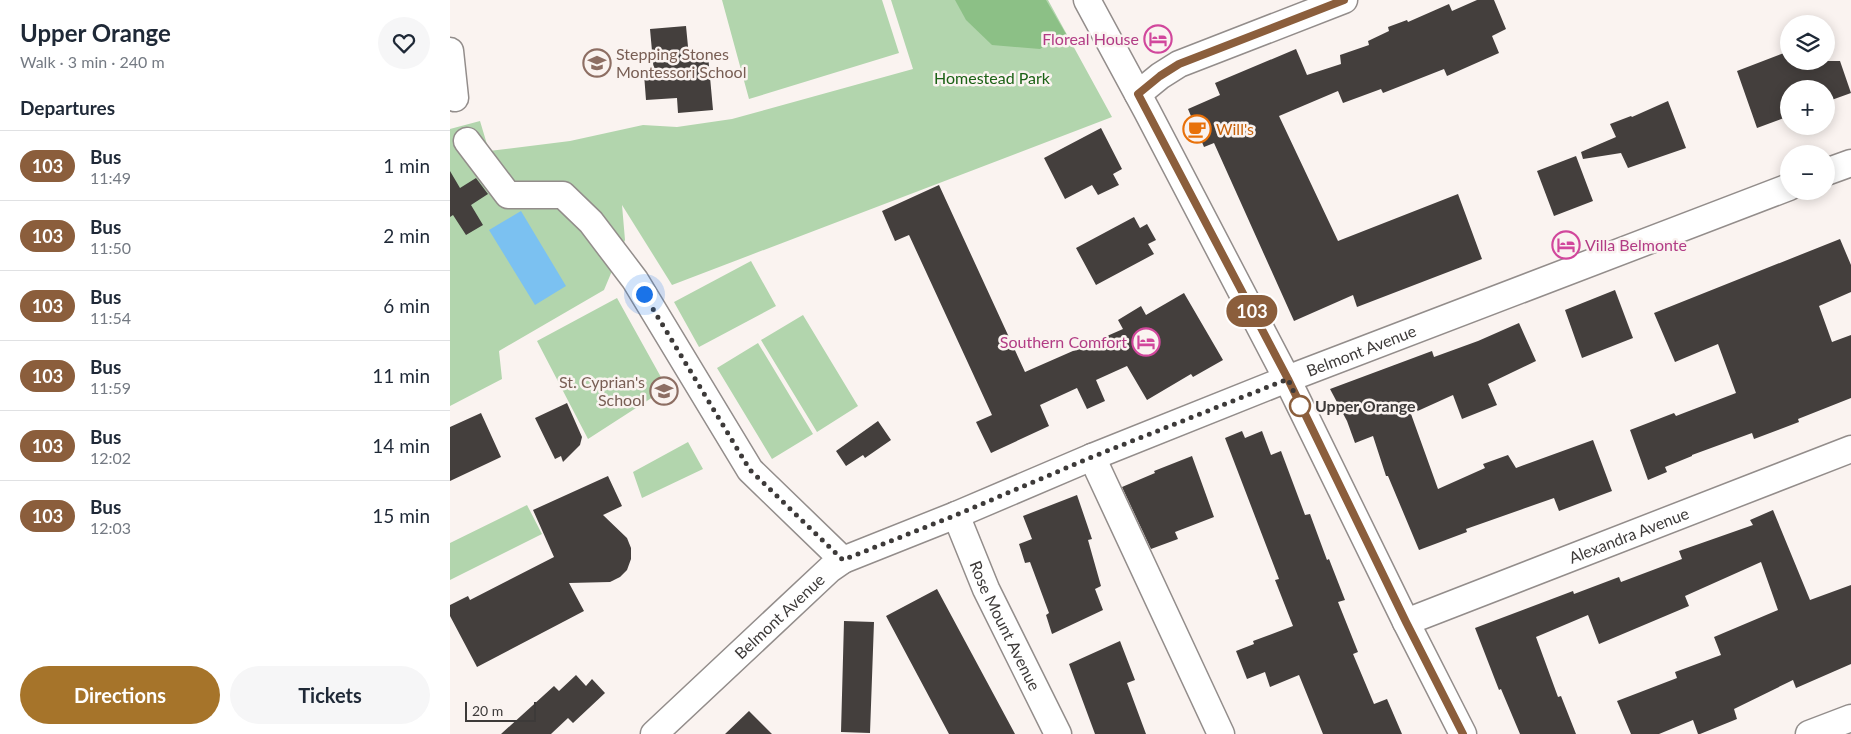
<!DOCTYPE html>
<meta charset="utf-8">
<style>
:root{--surface:#fff;--page:#f6f6f7;--text:#1f2937;--muted:#747a83;--line:#e0e1e3;--accent:#a6742a}
body{margin:0;font-family:Lato,sans-serif;background:var(--page);color:var(--text);height:100vh;display:flex;flex-direction:column;font-size:19px;white-space:nowrap}
*{box-sizing:border-box;margin:0}
p{font-size:16px;color:var(--muted)}
.icon{flex:none;width:28px;height:28px;fill:none;stroke:currentColor;stroke-width:2;stroke-linecap:round;stroke-linejoin:round}
.map{position:relative;flex:1;overflow:hidden}
.panel{display:flex;flex-direction:column;background:var(--surface);width:450px}
.panel>*{flex:none}
.badge{padding:0 10px;border-radius:16px;font-size:18px;line-height:32px}
.tools{position:absolute;left:1330px;top:15px;display:grid;gap:10px}
.tools a{display:grid;place-items:center;width:55px;height:55px;border-radius:50%;background:var(--surface);box-shadow:0 2px 12px #0003;font-size:25px}
.scale{position:absolute;left:15px;bottom:12px;width:71px;box-sizing:border-box;padding-left:5px;border:2px solid #3d3a39;border-top:0;font-size:14px;line-height:18px;white-space:nowrap;color:#3d3a39;-webkit-text-stroke:4px #faf3f0;paint-order:stroke}
.you{position:absolute;width:25px;height:25px;margin:-12px;border:4px solid #fff;border-radius:50%;background:#1a73e8;box-shadow:0 0 0 8px #1a73e833}
.map>.badge{position:absolute;translate:-50% -50%;box-shadow:0 0 0 2px #fff}
h2{padding:0 20px;font-size:19px;line-height:45px}
.round{display:grid;place-items:center;flex:none;width:52px;height:52px;border-radius:26px;background:var(--page)}
.overview{display:flex;align-items:center;justify-content:space-between;height:85px;padding:0 20px}
h1{font-size:24px;font-weight:700;line-height:38px}
.cta{display:flex;gap:10px;margin-top:auto;padding:10px 20px}
.cta a{flex:1;height:58px;border-radius:30px;background:var(--accent);color:#fff;font-size:20px;font-weight:700;line-height:58px;text-align:center}
.cta a+a{background:var(--page);color:var(--text)}
ul{padding:0;list-style:none}
li{display:flex;align-items:center;gap:15px;height:70px;padding:0 20px;border-top:1px solid var(--line)}
li div{flex:1}
li b{display:block;font-size:19px}
li em{font-style:normal}
li .badge{min-width:55px;font-weight:700;text-align:center}
main{display:flex;flex:1;min-height:0}
.map>svg:first-child{display:block}
.green{fill:#b2d5ad}
.forest{fill:#8cc086}
.water{fill:#7bc1f1}
.building{fill:#443f3d}
.lines{fill:none;stroke-linecap:round;stroke-linejoin:round}
.minor-casing{stroke:#938d8b;stroke-width:29}
.minor{stroke:#fff;stroke-width:26}
.line-casing{stroke:#fff;stroke-width:11}
.line{stroke:#8b5e3c;stroke-width:8}
.walk{stroke:#3d3a39;stroke-width:5;stroke-dasharray:0 9}
.stop-dot{fill:#fff;stroke:#8b5e3c;stroke-width:2.5}
.labels{text-anchor:middle;stroke-width:5;stroke-linejoin:round;paint-order:stroke}
.hotel-label{font-size:16px;fill:#b23c85;stroke:#faf3f0;text-anchor:end}
.education-label{font-size:16px;fill:#785e54;stroke:#faf3f0;text-anchor:start}
.park-label{font-size:16px;fill:#1b6115;stroke:#faf3f0}
.food-label{font-size:16px;fill:#c56008;stroke:#faf3f0;text-anchor:start}
.street-label{font-size:16px;fill:#3d3a39;stroke:#faf3f0}
.stop-label{font-size:16px;font-weight:bold;fill:#3d3a39;stroke:#faf3f0;text-anchor:start}
</style>
<main>
<section class="panel">
<div class="overview"><div><h1>Upper Orange</h1><p>Walk · 3 min · 240 m</p></div><a class="round"><svg class="icon" aria-label="heart" viewBox="0 0 24 24"><path d="M12 20l-8-8c-3-5 5-10 8-4 3-6 11-1 8 4z"/></svg></a></div>
<h2>Departures</h2>
<ul>
<li><span class="badge" style="background:#8b5e3c;color:#fff">103</span><div><b>Bus</b><p>11:49</p></div><em>1 min</em></li>
<li><span class="badge" style="background:#8b5e3c;color:#fff">103</span><div><b>Bus</b><p>11:50</p></div><em>2 min</em></li>
<li><span class="badge" style="background:#8b5e3c;color:#fff">103</span><div><b>Bus</b><p>11:54</p></div><em>6 min</em></li>
<li><span class="badge" style="background:#8b5e3c;color:#fff">103</span><div><b>Bus</b><p>11:59</p></div><em>11 min</em></li>
<li><span class="badge" style="background:#8b5e3c;color:#fff">103</span><div><b>Bus</b><p>12:02</p></div><em>14 min</em></li>
<li><span class="badge" style="background:#8b5e3c;color:#fff">103</span><div><b>Bus</b><p>12:03</p></div><em>15 min</em></li>
</ul>
<div class="cta"><a>Directions</a><a>Tickets</a></div>
</section>
<div class="map">
<svg width="1401" height="734" viewBox="0 0 1401 734">
<rect width="100%" height="100%" fill="#faf3f0"/>
<path class="green" d="M 272,0 L 432,0 L 449,53 L 299,99 Z
M 441,0 L 598,0 L 662,117 L 222,285 L 172,205 L 175,240 L 154,290 L 49,351 L 52,379 L 0,406 L 0,129 L 30,121 L 39,151 L 120,141 L 193,125 L 227,127 L 282,119 L 463,69 Z
M 301,261 L 326,306 L 249,347 L 224,302 Z
M 167,298 L 217,388 L 138,439 L 87,341 Z
M 353,315 L 408,406 L 367,432 L 311,340 Z
M 308,343 L 363,434 L 322,459 L 267,368 Z
M 238,442 L 253,469 L 192,498 L 183,472 Z
M 77,505 L 92,534 L 0,580 L 0,543 Z"/>
<path class="forest" d="M 505,0 L 596,0 L 616,34 L 590,49 L 542,45 L 516,20 Z"/>
<path class="water" d="M 71,211 L 116,286 L 85,305 L 39,230 Z"/>
<path class="building" d="M 1027,0 L 1044,0 L 1056,29 L 1042,36 L 1049,53 L 997,76 L 994,69 L 933,93 L 931,89 L 893,103 L 888,91 L 829,116 L 888,241 L 1008,194 L 1032,259 L 907,307 L 903,295 L 844,321 L 764,143 L 754,147 L 738,109 L 770,95 L 765,83 L 846,49 L 857,75 L 891,64 L 890,55 L 919,45 L 918,41 L 939,31 L 938,27 L 957,20 L 958,22 L 999,4 L 1002,11 Z
M 236,26 L 239,57 L 258,55 L 263,110 L 228,113 L 227,98 L 196,100 L 194,74 L 204,73 L 200,29 Z
M 1339,51 L 1339,61 L 1390,61 L 1401,93 L 1376,102 L 1376,89 L 1339,89 L 1339,116 L 1307,128 L 1287,71 Z
M 1218,101 L 1236,148 L 1178,168 L 1171,153 L 1133,159 L 1131,152 L 1166,137 L 1160,124 L 1181,116 L 1182,117 Z
M 651,128 L 672,169 L 663,174 L 669,185 L 648,195 L 642,185 L 615,199 L 594,158 Z
M 1126,156 L 1143,201 L 1104,216 L 1087,171 Z
M 0,171 L 10,188 L 26,178 L 38,194 L 21,205 L 33,225 L 16,235 L 3,215 L 0,217 Z
M 489,185 L 575,372 L 673,329 L 668,320 L 691,306 L 696,315 L 734,293 L 773,360 L 743,377 L 741,374 L 697,400 L 677,366 L 646,380 L 655,401 L 637,409 L 627,388 L 590,405 L 599,426 L 541,453 L 526,422 L 542,415 L 459,235 L 445,241 L 432,211 Z
M 684,217 L 690,228 L 697,224 L 706,240 L 698,244 L 704,254 L 646,285 L 626,248 Z
M 1390,239 L 1401,265 L 1401,292 L 1369,306 L 1382,342 L 1401,335 L 1401,398 L 1348,419 L 1349,422 L 1304,439 L 1302,433 L 1242,455 L 1242,456 L 1215,467 L 1217,472 L 1198,480 L 1180,430 L 1224,413 L 1226,416 L 1286,393 L 1268,344 L 1225,362 L 1204,313 Z
M 1165,290 L 1183,338 L 1132,358 L 1115,310 Z
M 1069,323 L 1086,361 L 1038,384 L 1047,405 L 1012,419 L 1003,395 L 961,414 L 988,489 L 1035,468 L 1033,464 L 1058,455 L 1066,468 L 1143,440 L 1162,491 L 1109,511 L 1104,498 L 1016,529 L 1017,532 L 969,550 L 938,476 L 936,476 L 923,436 L 905,443 L 897,421 L 880,389 L 982,351 L 984,357 L 1028,341 Z
M 117,403 L 132,437 L 130,445 L 113,462 L 111,456 L 105,459 L 85,418 Z
M 31,413 L 51,457 L 0,481 L 0,427 Z
M 428,421 L 441,440 L 415,458 L 413,455 L 396,466 L 386,451 Z
M 792,431 L 795,438 L 812,431 L 821,455 L 831,451 L 855,515 L 860,514 L 877,560 L 879,559 L 895,600 L 888,602 L 908,652 L 903,654 L 924,704 L 937,699 L 952,734 L 873,734 L 849,675 L 820,687 L 815,672 L 797,679 L 786,651 L 804,644 L 803,641 L 843,626 L 825,580 L 829,579 L 775,438 Z
M 742,456 L 764,517 L 725,532 L 728,539 L 701,549 L 672,487 L 705,473 L 704,471 Z
M 158,476 L 172,506 L 153,515 L 177,538 L 181,548 L 181,559 L 177,570 L 170,577 L 160,582 L 119,583 L 134,611 L 27,667 L 0,616 L 0,605 L 18,596 L 20,600 L 104,557 L 83,510 Z
M 627,495 L 642,539 L 638,540 L 651,586 L 645,589 L 653,610 L 602,634 L 596,615 L 599,613 L 580,562 L 575,563 L 569,544 L 582,539 L 573,516 Z
M 1323,510 L 1360,600 L 1401,585 L 1401,664 L 1346,688 L 1343,680 L 1284,709 L 1287,719 L 1250,734 L 1248,734 L 1243,720 L 1209,734 L 1181,734 L 1167,701 L 1227,678 L 1225,672 L 1271,655 L 1264,637 L 1328,610 L 1311,562 L 1235,596 L 1239,606 L 1149,644 L 1138,615 L 1086,637 L 1108,697 L 1111,696 L 1126,734 L 1070,734 L 1051,689 L 1049,690 L 1025,628 L 1123,591 L 1124,594 L 1169,577 L 1171,582 L 1232,559 L 1229,551 L 1303,525 L 1300,520 Z
M 487,589 L 565,734 L 499,734 L 436,616 Z
M 394,621 L 424,622 L 420,733 L 391,732 Z
M 670,641 L 685,680 L 677,683 L 696,734 L 645,734 L 619,664 Z
M 126,675 L 136,686 L 142,679 L 155,693 L 123,723 L 118,718 L 101,734 L 51,734 L 104,686 L 109,691 Z
M 299,711 L 322,734 L 275,734 Z"/>
<g class="lines">
<g class="minor-casing">
<g id="minor">
<path d="M 637,0 L 697,111 L 837,379 L 956,622 L 1013,734"/>
<path d="M 0,51 L 5,98"/>
<path d="M 688,94 L 710,76 L 729,64 L 894,0"/>
<path d="M 17,141 L 58,195 L 113,195 L 141,222 L 185,280 L 300,470 L 393,560"/>
<path d="M 1376,172 L 1401,163"/>
<path d="M 642,457 L 771,734"/>
<path id="s1" d="M 506,515 L 536,589 L 608,734"/>
<path id="s2" d="M 956,622 L 1401,449"/>
<path id="s3" d="M 204,734 L 380,569 L 393,560 L 506,515 L 642,457 L 837,379 L 1339,187"/>
<path d="M 1359,734 L 1401,718"/>
</g>
</g>
<use href="#minor" class="minor"/>
</g>
<g class="lines">
<g class="line-casing">
<path id="line" d="M 894,0 L 729,64 L 710,76 L 688,94 L 838,379 L 956,622 L 1013,734"/>
</g>
<use href="#line" class="line"/>
<path class="walk" d="M 194,294 L 300,470 L 393,560 L 506,515 L 642,457 L 838,379 L 850,406"/>
</g>
<defs>
<g id="hotel-ring" transform="scale(1.4375)"><circle r="9.5" fill="#faf3f0" stroke="#d1479c" stroke-width="1.5"/><path d="M-6-4.5h1.5V1H6V5H4.5V3h-9V5H-6ZM-4 0a1.8 1.8 0 1 1 3.6 0ZM.5 0V-2.5h3Q6-2.5 6 0Z" fill="#d1479c"/></g>
<g id="school-ring" transform="scale(1.4375)"><circle r="9.5" fill="#faf3f0" stroke="#8d6e63" stroke-width="1.5"/><path d="M0-5L7-2L0 1L-7-2ZM-4 1L0 2.5L4 1V4Q0 6-4 4Z" fill="#8d6e63"/></g>
<g id="cafe-ring" transform="scale(1.4375)"><circle r="9.5" fill="#faf3f0" stroke="#e8710a" stroke-width="1.5"/><path d="M-5.5-4.5H6V0H3Q3 3.5 0 3.5H-2.5Q-5.5 3.5-5.5 0ZM3-3.2v2h1.7v-2ZM-6 4.5H4V6H-6Z" fill="#e8710a"/></g>
</defs>
<g fill-rule="evenodd">
<use href="#hotel-ring" x="708" y="39"/>
<use href="#school-ring" x="147" y="63"/>
<use href="#cafe-ring" x="747" y="129"/>
<use href="#hotel-ring" x="1116" y="245"/>
<use href="#hotel-ring" x="696" y="342"/>
<use href="#school-ring" x="214" y="391"/>
</g>
<circle class="stop-dot" cx="850" cy="406" r="10"/>
<g class="labels">
<g class="hotel-label">
<text x="689" y="45">Floreal House</text>
<text x="1135" y="251" text-anchor="start">Villa Belmonte</text>
<text x="677" y="348">Southern Comfort</text>
</g>
<g class="education-label">
<text x="166" y="60">Stepping Stones<tspan x="166" dy="18">Montessori School</tspan></text>
<text x="195" y="388" text-anchor="end">St. Cyprian's<tspan x="195" dy="18">School</tspan></text>
</g>
<g class="park-label">
<text x="542" y="84">Homestead Park</text>
</g>
<g class="food-label">
<text x="766" y="135">Will's</text>
</g>
<g class="street-label">
<text dy="6" stroke="none"><textPath href="#s3" startOffset="816">Belmont Avenue</textPath></text>
<text dy="6" stroke="none"><textPath href="#s2" startOffset="239">Alexandra Avenue</textPath></text>
<text dy="6" stroke="none"><textPath href="#s3" startOffset="172">Belmont Avenue</textPath></text>
<text dy="6" stroke="none"><textPath href="#s1" startOffset="121">Rose Mount Avenue</textPath></text>
</g>
<g class="stop-label">
<text x="865" y="412">Upper Orange</text>
</g>
</g>
</svg>
<div class="tools">
<a><svg class="icon" aria-label="layers" viewBox="0 0 24 24"><path d="M12 4l9 5-9 5-9-5zM3 14l9 5 9-5"/></svg></a>
<a>+</a>
<a>−</a>
</div>
<div class="scale">20 m</div>
<div class="you" style="left:194px;top:294px"></div>
<b class="badge" style="left:802px;top:311px;background:#8b5e3c;color:#fff">103</b>
</div>
</main>
